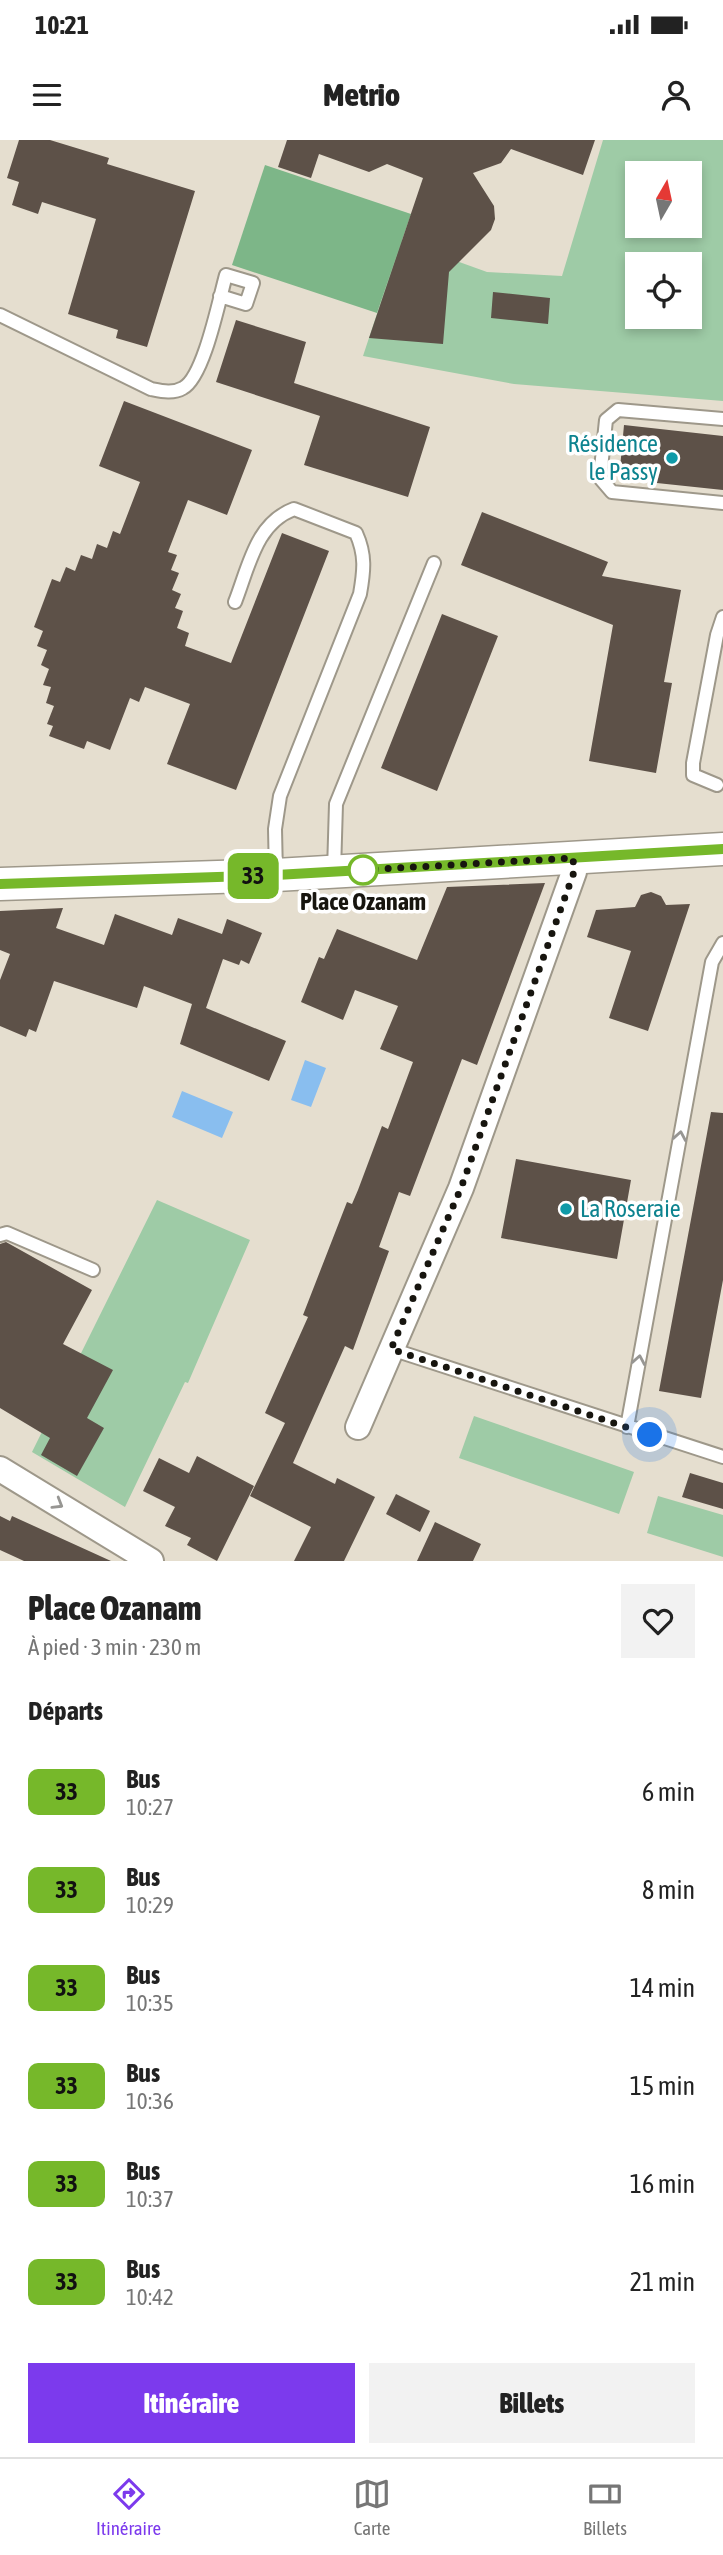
<!DOCTYPE html>
<html lang="fr">
<meta charset="utf-8">
<style>
:root{--surface:#fff;--page:#f2f2f2;--text:#222;--muted:#767676;--line:#e0e0e0;--accent:#7c3aed}
body{margin:0;font-family:"Asap Condensed",sans-serif;background:var(--page);color:var(--text);height:100vh;display:flex;flex-direction:column;font-size:26px;white-space:nowrap}
*{box-sizing:border-box;margin:0}
p{font-size:23px;color:var(--muted)}
.icon{flex:none;width:38px;height:38px;fill:none;stroke:currentColor;stroke-width:2;stroke-linecap:round;stroke-linejoin:round}
.map{position:relative;height:1421px;overflow:hidden}
.sheet{display:flex;flex-direction:column;background:var(--surface);flex:1}
.sheet>*{flex:none}
.badge{padding:0 14px;border-radius:10px;font-size:24px;line-height:46px}
.needle{width:46px;rotate:9deg}
.tools{position:absolute;left:625px;top:21px;display:grid;gap:14px}
.tools a{display:grid;place-items:center;width:77px;height:77px;border-radius:0px;background:var(--surface);box-shadow:0 4px 10px #0003;font-size:35px}
.you{position:absolute;width:35px;height:35px;margin:-18px;border:5px solid #fff;border-radius:50%;background:#1a73e8;box-shadow:0 0 0 10px #1a73e833}
.map>.badge{position:absolute;translate:-50% -50%;box-shadow:0 0 0 4px #fff}
h2{padding:0 28px;font-size:26px;line-height:63px}
.round{display:grid;place-items:center;flex:none;width:74px;height:74px;border-radius:0px;background:var(--page)}
.headline{display:flex;align-items:center;justify-content:space-between;height:119px;padding:0 28px}
h1{font-size:33px;font-weight:800;line-height:52px}
.primary-button{display:flex;gap:14px;margin-top:auto;padding:14px 28px}
.primary-button a{flex:1;height:80px;border-radius:0px;background:var(--accent);color:#fff;font-size:28px;font-weight:800;line-height:80px;text-align:center}
.primary-button a+a{background:var(--page);color:var(--text)}
ul{padding:0;list-style:none}
li{display:flex;align-items:center;gap:21px;height:98px;padding:0 28px}
li div{flex:1}
li b{display:block;font-size:26px}
li em{font-style:normal}
li .badge{min-width:77px;font-weight:700;text-align:center}
.status{display:flex;justify-content:space-between;align-items:center;height:49px;padding:0 35px;background:var(--surface);direction:ltr}
.status svg{height:19px;fill:currentColor}
header{display:flex;justify-content:space-between;align-items:center;height:91px;padding:0 28px;background:var(--surface);font-size:32px;font-weight:800}
.dock{display:flex;justify-content:space-around;align-items:center;height:98px;border-top:2px solid var(--line);background:var(--surface);font-size:19px;color:var(--muted)}
.dock a{display:grid;justify-items:center;gap:4px}
.dock .active{color:var(--accent)}
.map>svg:first-child{display:block}
.green{fill:#9ecba6;fill-rule:evenodd}
.forest{fill:#7db688}
.water{fill:#89beef}
.building{fill:#5d5148}
.lines{fill:none;stroke-linecap:round;stroke-linejoin:round}
.service-casing{stroke:#9e988a;stroke-width:16}
.minor-casing{stroke:#9e988a;stroke-width:28}
.tertiary-casing{stroke:#9e988a;stroke-width:35}
.service{stroke:#fff;stroke-width:12}
.minor{stroke:#fff;stroke-width:24}
.tertiary{stroke:#fff;stroke-width:32}
.oneway{stroke:#979693}
.line-casing{stroke:#fff;stroke-width:16}
.line{stroke:#76b82a;stroke-width:10}
.walk{stroke:#17150f;stroke-width:7;stroke-dasharray:0 12.6}
.culture-dot{fill:#0f9aa8;stroke:#fff;stroke-width:2.5}
.stop-dot{fill:#fff;stroke:#76b82a;stroke-width:3.5}
.labels{text-anchor:middle;stroke-width:7;stroke-linejoin:round;paint-order:stroke}
.culture-label{font-size:24px;fill:#0d838f;stroke:#fff;text-anchor:end}
.stop-label{font-size:24px;font-weight:bold;fill:#17150f;stroke:#fff}
</style>
<div class="status"><b>10:21</b><svg viewBox="0 0 49 12"><path d="M0 12V9h3v3zM5 12V6h3v6zM10 12V3h3v9zM15 12V0h3v12zM26 1h20v11H26zM47 4h2v5h-2z"/></svg></div>
<header><svg class="icon" aria-label="menu" viewBox="0 0 24 24"><path d="M4 6h16M4 12h16M4 18h16"/></svg>Metrio<svg class="icon" aria-label="person" viewBox="0 0 24 24"><circle cx="12" cy="8" r="4"/><path d="M4 21q1-7 8-7t8 7"/></svg></header>
<div class="map">
<svg width="723" height="1421" viewBox="0 0 723 1421">
<rect width="100%" height="100%" fill="#e5decf"/>
<path class="green" d="M 603,0 L 723,0 L 723,261 L 514,244 L 363,216 L 401,101 L 487,132 L 562,136 ZM 637,33 L 690,33 L 690,86 L 637,86 ZM 637,124 L 690,124 L 690,177 L 637,177 Z
M 157,1060 L 250,1100 L 188,1243 L 185,1242 L 125,1367 L 32,1312 Z
M 474,1276 L 634,1332 L 619,1374 L 459,1318 Z
M 658,1356 L 723,1375 L 723,1417 L 647,1393 Z"/>
<path class="forest" d="M 265,25 L 411,74 L 377,173 L 232,125 Z"/>
<path class="water" d="M 305,920 L 326,928 L 311,967 L 291,960 Z
M 182,951 L 233,972 L 222,998 L 172,977 Z"/>
<path class="building" d="M 19,0 L 50,0 L 109,18 L 107,24 L 195,51 L 147,207 L 116,198 L 118,190 L 68,174 L 96,79 L 42,62 L 38,74 L 12,65 L 19,42 L 7,38 Z
M 287,0 L 595,0 L 583,35 L 511,9 L 501,23 L 473,33 L 494,66 L 495,79 L 491,90 L 449,132 L 443,204 L 369,198 L 423,38 L 387,24 L 369,32 L 319,14 L 311,38 L 278,27 Z
M 493,152 L 550,158 L 548,184 L 491,178 Z
M 236,180 L 306,202 L 294,243 L 430,287 L 408,357 L 304,325 L 320,276 L 216,242 Z
M 124,261 L 252,310 L 227,375 L 188,360 L 168,412 L 177,415 L 171,430 L 179,433 L 172,450 L 181,454 L 175,468 L 183,471 L 177,488 L 189,493 L 185,506 L 231,523 L 282,393 L 329,411 L 236,650 L 167,624 L 190,564 L 145,547 L 139,562 L 130,558 L 110,610 L 87,601 L 84,609 L 49,596 L 53,586 L 47,584 L 54,566 L 46,563 L 51,547 L 43,545 L 49,529 L 41,525 L 47,510 L 37,506 L 43,491 L 34,487 L 52,439 L 60,442 L 66,427 L 75,431 L 81,415 L 92,419 L 97,404 L 107,408 L 113,391 L 120,394 L 140,342 L 99,326 Z
M 624,285 L 723,296 L 723,350 L 619,339 Z
M 482,372 L 608,422 L 602,436 L 681,450 L 664,542 L 672,543 L 656,633 L 589,621 L 613,485 L 461,425 Z
M 442,474 L 498,496 L 437,651 L 381,628 Z
M 545,743 L 477,925 L 462,919 L 410,1056 L 399,1052 L 379,1107 L 389,1111 L 353,1210 L 345,1206 L 293,1323 L 335,1344 L 337,1338 L 375,1357 L 344,1421 L 294,1421 L 311,1387 L 250,1356 L 285,1283 L 265,1273 L 308,1177 L 303,1175 L 347,1062 L 352,1064 L 358,1050 L 382,986 L 388,989 L 413,922 L 380,909 L 398,866 L 355,850 L 343,880 L 301,862 L 319,817 L 324,819 L 337,789 L 417,820 L 447,747 Z
M 651,752 L 661,756 L 666,765 L 690,764 L 648,891 L 609,878 L 631,811 L 587,797 L 596,770 L 635,767 L 641,755 Z
M 63,768 L 56,788 L 104,805 L 115,774 L 172,795 L 178,778 L 222,794 L 227,779 L 262,793 L 249,824 L 241,820 L 239,825 L 223,819 L 206,868 L 286,901 L 269,941 L 180,904 L 192,864 L 144,846 L 137,868 L 54,841 L 36,892 L 29,889 L 26,897 L 0,886 L 0,840 L 10,814 L 0,810 L 0,771 Z
M 711,972 L 723,973 L 723,1140 L 701,1258 L 659,1251 Z
M 516,1019 L 631,1040 L 617,1119 L 501,1098 Z
M 6,1102 L 92,1150 L 63,1204 L 113,1230 L 87,1278 L 104,1288 L 77,1336 L 41,1315 L 50,1298 L 0,1268 L 0,1104 Z
M 197,1316 L 254,1346 L 217,1421 L 187,1405 L 191,1398 L 165,1386 L 175,1367 L 143,1351 L 159,1318 L 189,1333 Z
M 690,1333 L 723,1343 L 723,1369 L 682,1357 Z
M 396,1354 L 430,1371 L 420,1392 L 386,1374 Z
M 0,1376 L 10,1381 L 12,1376 L 111,1421 L 24,1421 L 0,1410 Z
M 435,1382 L 481,1404 L 473,1421 L 417,1421 Z"/>
<g class="lines">
<g class="service-casing">
<path id="service" d="M 0,175 L 151,249 C 161,251 173,254 183,248 C 204,237 219,160 226,135 L 253,143 L 246,164 L 220,156
M 723,279 L 618,270 L 606,280 L 600,338 L 612,352 L 723,363
M 235,462 C 249,426 256,383 294,369 L 356,393 C 366,415 364,431 360,454 L 280,656 L 275,689 L 276,735
M 717,645 L 693,635 L 693,623 L 717,495 L 723,477
M 334,731 L 336,664 L 434,423
M 0,1095 L 7,1093 L 93,1130
M 391,1209 L 723,1317
M 627,1287 L 712,822 L 723,803"/>
</g>
<g class="minor-casing">
<path id="minor" d="M 358,1287 L 461,1048 L 574,732 L 573,718
M 0,1329 L 151,1421"/>
</g>
<g class="tertiary-casing">
<path id="tertiary" d="M 0,744 L 276,735 L 723,709"/>
</g>
<use href="#service" class="service"/>
<use href="#minor" class="minor"/>
<use href="#tertiary" class="tertiary"/>
</g>
<defs><path id="oneway-chevron" d="M-2-3.5L2.5 0L-2 3.5" fill="none" stroke-width="1.6" stroke-linecap="round" stroke-linejoin="round" transform="scale(1.75)"/></defs>
<g class="oneway">
<use href="#oneway-chevron" transform="translate(680 996) rotate(-80)"/>
<use href="#oneway-chevron" transform="translate(639 1220) rotate(-80)"/>
<use href="#oneway-chevron" transform="translate(58 1364) rotate(31)"/>
</g>
<g class="lines">
<g class="line-casing">
<path id="line" d="M 0,744 L 276,735 L 723,709"/>
</g>
<use href="#line" class="line"/>
<path class="walk" d="M 363,730 L 573,718 L 574,732 L 461,1048 L 391,1209 L 650,1295"/>
</g>
<g class="culture-dot">
<circle cx="672" cy="318" r="7"/>
<circle cx="566" cy="1069" r="7"/>
</g>
<circle class="stop-dot" cx="363" cy="730" r="14"/>
<g class="labels">
<g class="culture-label">
<text x="658" y="312">Résidence<tspan x="658" dy="28">le Passy</tspan></text>
<text x="580" y="1077" text-anchor="start">La Roseraie</text>
</g>
<g class="stop-label">
<text x="363" y="770">Place Ozanam</text>
</g>
</g>
</svg>
<div class="tools">
<a><svg class="needle" viewBox="-14 -14 28 28"><path d="M0-13l5 13h-10z" fill="#e53935"/><path d="M0 13l5-13h-10z" fill="#767676"/></svg></a>
<a><svg class="icon" aria-label="locate" viewBox="0 0 24 24"><circle cx="12" cy="12" r="6"/><path d="M12 2v4M12 18v4M2 12h4M18 12h4"/></svg></a>
</div>
<div class="you" style="left:650px;top:1295px"></div>
<b class="badge" style="left:253px;top:736px;background:#76b82a;color:#111">33</b>
</div>
<section class="sheet">
<div class="headline"><div><h1>Place Ozanam</h1><p>À pied · 3 min · 230 m</p></div><a class="round"><svg class="icon" aria-label="heart" viewBox="0 0 24 24"><path d="M12 20l-8-8c-3-5 5-10 8-4 3-6 11-1 8 4z"/></svg></a></div>
<h2>Départs</h2>
<ul>
<li><span class="badge" style="background:#76b82a;color:#111">33</span><div><b>Bus</b><p>10:27</p></div><em>6 min</em></li>
<li><span class="badge" style="background:#76b82a;color:#111">33</span><div><b>Bus</b><p>10:29</p></div><em>8 min</em></li>
<li><span class="badge" style="background:#76b82a;color:#111">33</span><div><b>Bus</b><p>10:35</p></div><em>14 min</em></li>
<li><span class="badge" style="background:#76b82a;color:#111">33</span><div><b>Bus</b><p>10:36</p></div><em>15 min</em></li>
<li><span class="badge" style="background:#76b82a;color:#111">33</span><div><b>Bus</b><p>10:37</p></div><em>16 min</em></li>
<li><span class="badge" style="background:#76b82a;color:#111">33</span><div><b>Bus</b><p>10:42</p></div><em>21 min</em></li>
</ul>
<div class="primary-button"><a>Itinéraire</a><a>Billets</a></div>
</section>
<nav class="dock">
<a class="active"><svg class="icon" aria-label="directions" viewBox="0 0 24 24"><path d="M12 3l9 9-9 9-9-9zM9 14v-3h6M13 9l2 2-2 2"/></svg>Itinéraire</a>
<a><svg class="icon" aria-label="map" viewBox="0 0 24 24"><path d="M3 6l6-2 6 2 6-2v14l-6 2-6-2-6 2zM9 4v14M15 6v14"/></svg>Carte</a>
<a><svg class="icon" aria-label="tickets" viewBox="0 0 24 24"><path d="M3 7h18v10H3zM15 7v10"/></svg>Billets</a>
</nav>
